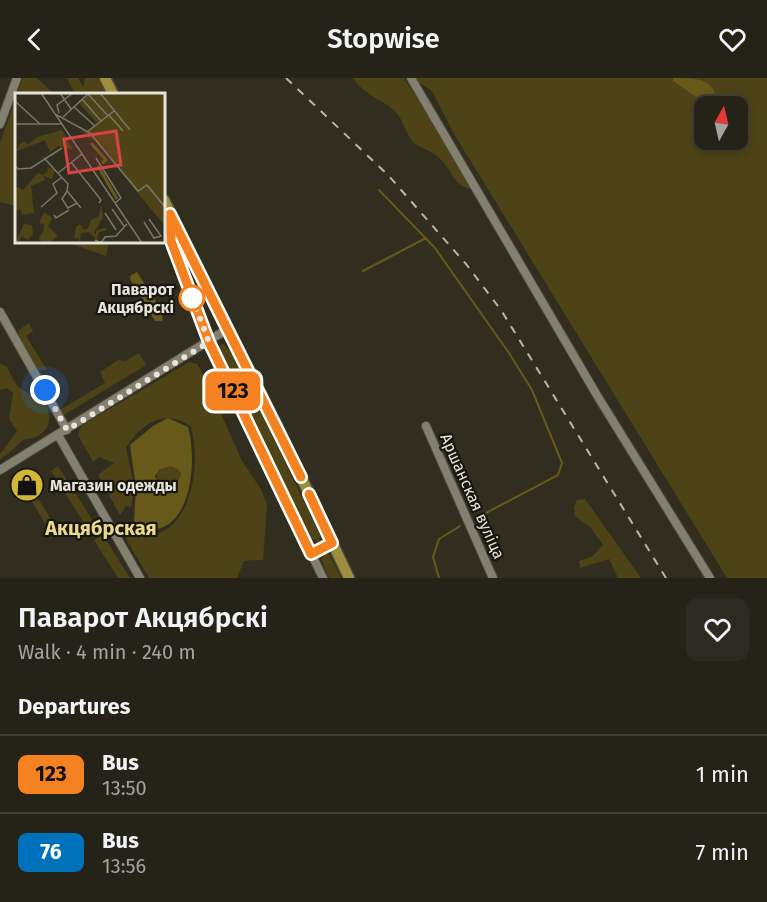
<!DOCTYPE html>
<meta charset="utf-8">
<style>
:root{--surface:#252218;--page:#2d2a21;--text:#f1f3f6;--muted:#a3a4a2;--line:#423f37}
body{margin:0;font-family:"Fira Sans",sans-serif;background:var(--page);color:var(--text);height:100vh;display:flex;flex-direction:column;font-size:22px;white-space:nowrap}
*{box-sizing:border-box;margin:0}
p{font-size:20px;color:var(--muted)}
.icon{flex:none;width:33px;height:33px;fill:none;stroke:currentColor;stroke-width:2;stroke-linecap:round;stroke-linejoin:round}
.map{position:relative;height:500px;overflow:hidden}
.details{display:flex;flex-direction:column;background:var(--surface);flex:1}
.details>*{flex:none}
.badge{padding:0 12px;border-radius:9px;font-size:21px;line-height:39px}
.needle{width:39px;rotate:8deg}
.buttons{position:absolute;left:694px;top:18px;display:grid;gap:12px}
.buttons a{display:grid;place-items:center;width:54px;height:54px;border-radius:12px;background:var(--surface);box-shadow:0 3px 9px #0003,0 0 0 2px var(--line);font-size:30px}
.you{position:absolute;width:30px;height:30px;margin:-15px;border:4px solid #fff;border-radius:50%;background:#1a73e8;box-shadow:0 0 0 9px #1a73e833}
.map>.badge{position:absolute;translate:-50% -50%;box-shadow:0 0 0 3px #fff}
h2{padding:0 18px;font-size:22px;line-height:54px}
.round{display:grid;place-items:center;flex:none;width:63px;height:63px;border-radius:12px;background:var(--page)}
.summary{display:flex;align-items:center;justify-content:space-between;height:102px;padding:0 18px}
h1{font-size:28px;font-weight:600;line-height:45px}
ul{padding:0;list-style:none}
li{display:flex;align-items:center;gap:18px;height:78px;padding:0 18px;border-top:2px solid var(--line)}
li div{flex:1}
li b{display:block;font-size:22px}
li em{font-style:normal}
li .badge{min-width:66px;font-weight:700;text-align:center}
header{display:flex;justify-content:space-between;align-items:center;height:78px;padding:0 18px;background:var(--surface);font-size:27px;font-weight:600}
.map>svg:first-child{display:block}
.green{fill:#4d4316;fill-rule:evenodd}
.water{fill:#665919;fill-rule:evenodd}
.lines{fill:none;stroke-linecap:round;stroke-linejoin:round}
.stream{stroke:#665919;stroke-width:2}
.minor-casing{stroke:#4e4b3f;stroke-width:10}
.major-casing{stroke:#4e4b3f;stroke-width:13}
.minor{stroke:#848070;stroke-width:8}
.major{stroke:#9c8d3f;stroke-width:10}
.rail{stroke:#b8b6ab;stroke-width:2;stroke-dasharray:8 8;stroke-linecap:butt}
.line-casing{stroke:#fff;stroke-width:14}
.line{stroke:#f58220;stroke-width:9}
.walk{stroke:#e5e3da;stroke-width:6;stroke-dasharray:0 10.8}
.stop-dot{fill:#fff;stroke:#f58220;stroke-width:3}
.labels{text-anchor:middle;stroke-width:4.5;stroke-linejoin:round;paint-order:stroke}
.stop-label{font-size:16px;font-weight:bold;fill:#e5e3da;stroke:#181610;text-anchor:end}
.poi-label{font-size:16px;font-weight:bold;fill:#e5e3da;stroke:#181610;text-anchor:start}
.street-label{font-size:16px;fill:#e5e3da;stroke:#181610}
.quarter-label{font-size:20px;font-weight:bold;fill:#ebda8c;stroke:#181610}
.inset-river{fill:none;stroke:#665919;stroke-width:3}
.inset-road{fill:none;stroke:#79766a;stroke-width:1.5}
.view{fill:#d84443;fill-opacity:0.15;stroke:#d84443;stroke-width:3}
.inset-edge{fill:none;stroke:#e5e3da;stroke-width:3}
</style>
<header><svg class="icon" aria-label="back" viewBox="0 0 24 24"><path d="M15 5l-7 7 7 7"/></svg>Stopwise<svg class="icon" aria-label="heart" viewBox="0 0 24 24"><path d="M12 20l-8-8c-3-5 5-10 8-4 3-6 11-1 8 4z"/></svg></header>
<div class="map">
<svg width="767" height="500" viewBox="0 0 767 500">
<rect width="100%" height="100%" fill="#312e20"/>
<path class="green" d="M 23,0 L 37,0 L 54,16 L 17,16 Z
M 67,0 L 78,0 L 83,9 L 85,0 L 101,0 L 109,16 L 75,16 Z
M 353,0 L 404,0 L 471,106 L 470,111 C 453,107 453,94 442,83 C 430,70 425,73 415,66 C 408,60 404,46 399,38 C 387,22 365,19 353,0 Z
M 412,0 L 767,0 L 767,500 L 727,500 L 454,56 L 432,13 ZM 705,28 L 738,28 L 738,62 L 705,62 Z
M 16,19 L 16,128 L 0,124 L 0,65 Z
M 66,164 L 109,164 L 106,178 Z
M 29,245 L 33,253 L 26,258 L 47,292 L 38,292 L 19,259 L 19,252 Z
M 223,266 L 233,275 L 320,457 L 319,465 L 309,459 L 301,446 L 217,269 Z
M 139,275 L 146,287 L 64,337 L 60,332 L 105,305 L 100,294 L 118,282 L 125,283 Z
M 189,284 L 197,286 L 205,299 L 242,383 L 261,411 L 267,427 L 263,482 L 244,483 L 237,500 L 149,500 L 126,461 L 129,455 C 138,454 148,459 157,456 C 195,443 200,380 191,349 C 166,329 140,346 126,370 L 134,408 L 131,429 L 126,428 L 120,437 L 98,397 L 114,385 L 99,379 L 93,384 L 78,357 L 81,348 Z
M 0,285 L 7,289 L 17,308 L 47,328 C 51,341 51,352 35,359 C 31,361 26,360 22,363 C 14,370 9,376 0,381 L 0,376 L 17,353 L 9,341 L 13,315 L 7,310 L 0,312 Z
M157 399a12 12 0 1 1 24 0a12 12 0 1 1-24 0Z
M 58,388 L 93,443 L 86,448 L 51,393 Z
M 34,414 L 55,448 L 49,452 L 28,417 Z
M 585,421 L 641,500 L 618,500 L 609,481 L 580,490 L 579,483 L 593,478 L 603,467 L 591,450 L 575,438 L 574,429 L 577,422 Z
M 103,457 L 130,500 L 118,500 L 94,462 Z
M 327,473 L 329,476 L 341,500 L 329,500 L 321,481 Z"/>
<path class="water" d="M 673,0 C 696,0 719,0 715,28 L 709,28 L 673,3 Z
M 137,194 L 163,234 L 162,243 L 155,243 L 130,201 L 131,197 Z
M 168,340 L 188,349 C 196,377 194,438 161,450 C 156,452 148,451 142,451 L 134,443 L 136,410 L 130,367 L 153,348 ZM 171,388 L 178,391 L 181,396 L 176,410 L 168,411 L 159,407 L 155,398 L 160,391 Z"/>
<g class="lines">
<path class="stream" d="M 379,112 L 435,170 L 509,275 L 532,312 L 562,385 L 558,397 L 482,437
M 363,193 L 426,160
M 439,500 L 433,479 L 439,461 L 460,448"/>
<g class="minor-casing">
<path id="minor" d="M 411,0 L 598,319 L 710,500
M 0,46 L 17,0
M 170,137 L 171,163 L 209,264 L 323,500
M 0,234 L 67,352
M 426,348 L 493,500
M 58,357 L 140,500
M 0,392 L 226,252
M 311,476 L 332,465"/>
</g>
<g class="major-casing">
<path id="major" d="M 105,0 L 113,16
M 164,122 L 277,348 L 349,500"/>
</g>
<use href="#minor" class="minor"/>
<use href="#major" class="major"/>
<path class="rail" d="M 286,0 L 388,97 L 466,186 L 501,232 L 666,500"/>
</g>
<g class="lines">
<g class="line-casing">
<path id="line" d="M 301,399 L 170,136 L 171,163 L 209,264 L 311,476 L 332,465 L 309,416"/>
</g>
<use href="#line" class="line"/>
<path class="walk" d="M 45,312 L 67,352 L 209,264 L 191,217 L 192,220"/>
</g>
<defs>
<g id="shop-disc" transform="scale(1.725)"><circle r="9.5" fill="#d1b736" stroke="#181610"/><path d="M-5-2.5h2.3a2.7 3.5 0 0 1 5.4 0H5L5.5 6h-11ZM-1.5-2.5h3a1.5 2.3 0 0 0-3 0Z" fill="#111"/></g>
</defs>
<g fill-rule="evenodd">
<use href="#shop-disc" x="27" y="407"/>
</g>
<circle class="stop-dot" cx="192" cy="220" r="12"/>
<g class="labels">
<g class="stop-label">
<text x="174" y="217">Паварот<tspan x="174" dy="18">Акцябрскі</tspan></text>
</g>
<g class="poi-label">
<text x="50" y="413">Магазин одежды</text>
</g>
<g class="street-label">
<text transform="translate(473 418) rotate(66)" y="6">Аршанская вуліца</text>
</g>
<g class="quarter-label">
<text x="101" y="457">Акцябрская</text>
</g>
</g>
<g transform="translate(15 15)">
<rect width="150" height="150" fill="#312e20"/>
<path d="M 74,0 L 150,0 L 150,133 L 79,47 L 62,35 L 70,39 L 82,30 L 63,9 ZM 47,37 L 58,57 L 44,53 L 35,59 L 30,47 L 0,59 L 5,51 L 11,48 L 12,52 L 22,44 ZM 32,74 L 40,77 L 37,86 L 28,83 L 30,87 L 16,93 L 19,120 L 7,122 L 5,116 L 0,119 L 0,93 L 8,97 L 23,80 L 28,82 L 33,78 ZM 86,111 L 88,125 L 79,139 L 81,142 L 81,138 L 88,135 L 94,136 L 84,139 L 82,147 L 74,139 L 66,140 L 64,150 L 63,145 L 59,146 L 61,134 L 65,131 L 69,137 L 73,135 L 76,127 L 84,123 ZM 29,119 L 37,125 L 33,133 L 43,143 L 34,150 L 27,150 L 24,145 L 29,137 L 29,131 L 24,130 ZM 9,131 L 17,132 L 18,141 L 13,147 L 7,143 L 4,148 L 10,150 L 0,150 Z" fill="#4d4316"/>
<path class="inset-river" d="M 76,50 L 91,67 L 87,70M 83,73 L 102,106"/>
<path class="inset-road" d="M 26,0 L 127,150M 45,0 L 56,16M 85,0 L 115,37M 73,1 L 93,23M 67,6 L 86,28M 0,8 L 25,31M 59,14 L 80,33M 44,20 L 42,12 L 58,0M 40,21 L 75,40 L 123,98 L 132,92 L 150,114M 94,22 L 108,38M 48,24 L 74,0M 0,31 L 47,31M 72,39 L 99,18M 29,65 L 53,91 L 52,98 L 66,115M 81,65 L 106,105 L 100,110M 56,69 L 86,107 L 84,110M 0,73 L 3,76 L 16,75 L 47,55M 43,80 L 67,61M 52,98 L 47,106 L 53,115 L 62,110M 26,114 L 42,100 L 38,91 L 47,84M 97,116 L 109,133M 90,120 L 101,137M 39,122 L 41,125 L 54,117M 129,129 L 139,145 L 146,143 L 134,126M 80,147 L 86,150 L 90,144 L 101,143 L 112,131"/>
<path class="view" d="M 101,38 L 106,72 L 54,80 L 49,46 Z"/>
<rect width="150" height="150" class="inset-edge"/>
</g>
</svg>
<div class="buttons">
<a><svg class="needle" viewBox="-14 -14 28 28"><path d="M0-13l5 13h-10z" fill="#e53935"/><path d="M0 13l5-13h-10z" fill="#a3a4a2"/></svg></a>
</div>
<div class="you" style="left:45px;top:312px"></div>
<b class="badge" style="left:233px;top:313px;background:#f58220;color:#111">123</b>
</div>
<section class="details">
<div class="summary"><div><h1>Паварот Акцябрскі</h1><p>Walk · 4 min · 240 m</p></div><a class="round"><svg class="icon" aria-label="heart" viewBox="0 0 24 24"><path d="M12 20l-8-8c-3-5 5-10 8-4 3-6 11-1 8 4z"/></svg></a></div>
<h2>Departures</h2>
<ul>
<li><span class="badge" style="background:#f58220;color:#111">123</span><div><b>Bus</b><p>13:50</p></div><em>1 min</em></li>
<li><span class="badge" style="background:#0072bc;color:#fff">76</span><div><b>Bus</b><p>13:56</p></div><em>7 min</em></li>
</ul>
</section>
